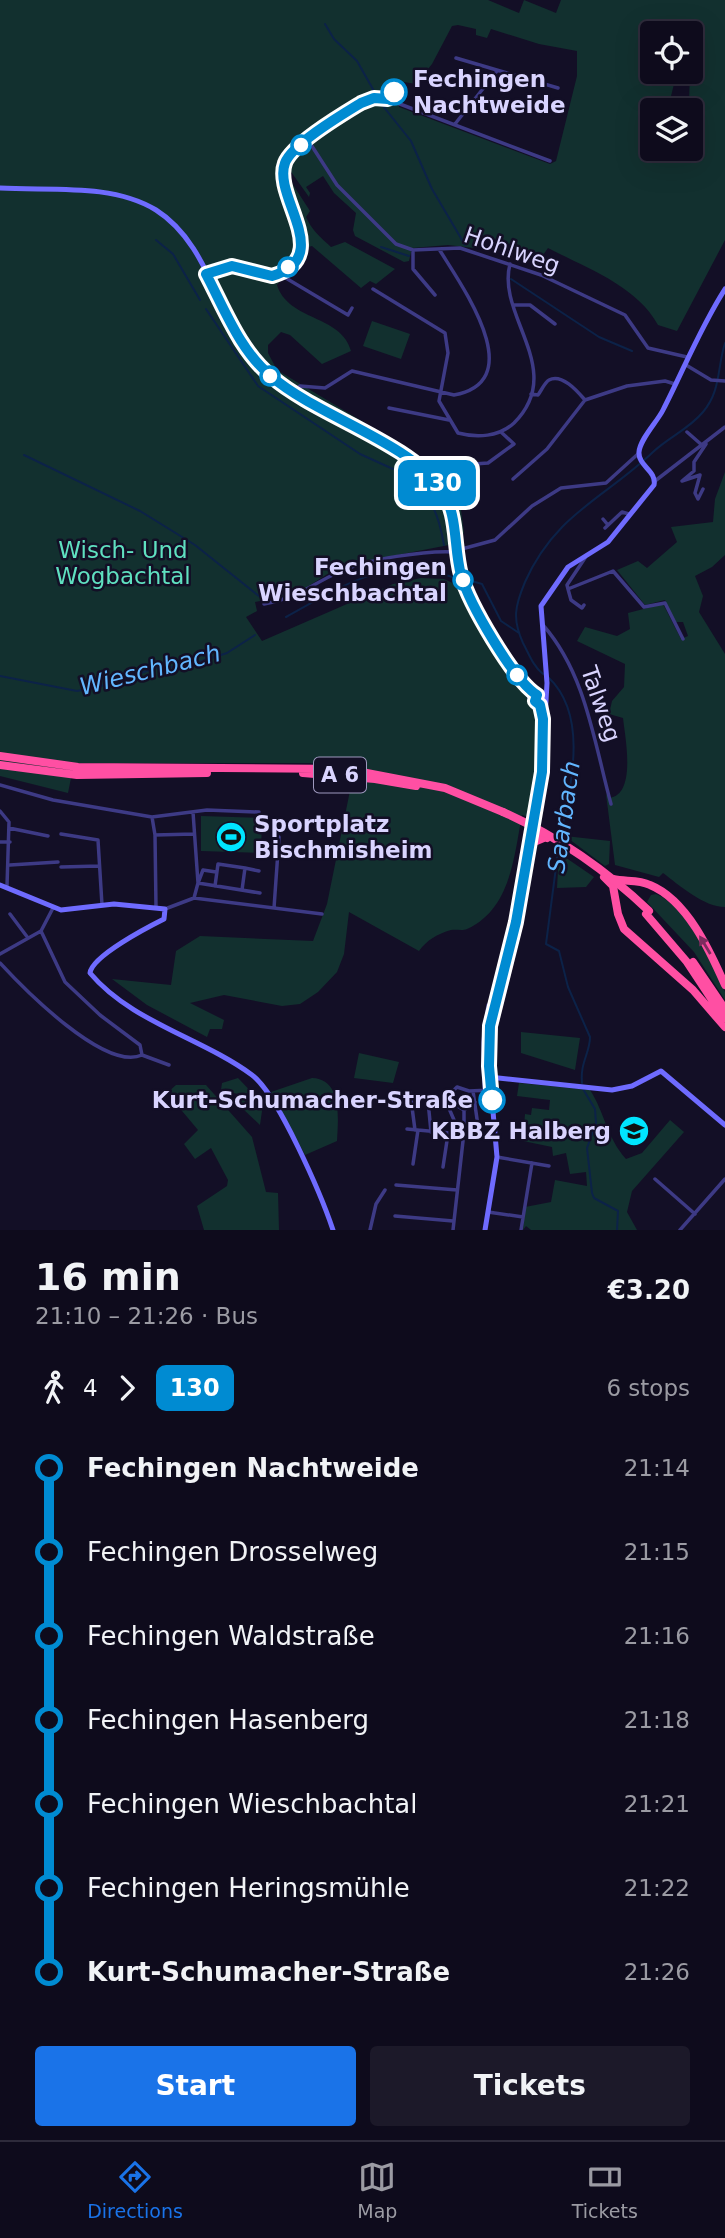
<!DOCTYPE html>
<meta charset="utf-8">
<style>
:root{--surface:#0e0b1c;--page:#1c1929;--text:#f1f3f6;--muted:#9b9ba3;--line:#2e2b3b;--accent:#1a73e8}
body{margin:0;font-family:"DejaVu Sans",sans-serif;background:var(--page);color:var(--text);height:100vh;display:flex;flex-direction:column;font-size:26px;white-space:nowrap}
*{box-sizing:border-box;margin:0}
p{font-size:23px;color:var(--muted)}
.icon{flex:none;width:38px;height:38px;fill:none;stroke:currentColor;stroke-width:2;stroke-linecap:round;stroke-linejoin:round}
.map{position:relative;height:1230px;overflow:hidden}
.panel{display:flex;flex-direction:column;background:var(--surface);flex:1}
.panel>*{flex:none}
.badge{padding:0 14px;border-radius:10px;font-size:24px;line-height:46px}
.controls{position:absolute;left:640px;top:21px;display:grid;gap:14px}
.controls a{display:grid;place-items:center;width:63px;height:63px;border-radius:7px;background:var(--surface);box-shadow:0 7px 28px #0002,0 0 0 2px var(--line);font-size:35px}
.map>.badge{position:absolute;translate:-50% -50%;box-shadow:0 0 0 4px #fff}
.legs{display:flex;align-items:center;gap:10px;height:77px;padding:0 35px;font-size:23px}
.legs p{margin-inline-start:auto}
.overview{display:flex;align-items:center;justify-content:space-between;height:119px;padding:0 35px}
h1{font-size:38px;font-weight:800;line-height:52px}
.action{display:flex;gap:14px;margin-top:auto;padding:14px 35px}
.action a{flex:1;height:80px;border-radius:7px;background:var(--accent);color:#fff;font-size:28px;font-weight:800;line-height:80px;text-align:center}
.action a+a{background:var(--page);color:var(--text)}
ul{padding:0 35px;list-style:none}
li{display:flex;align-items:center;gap:24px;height:84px;font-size:26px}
li i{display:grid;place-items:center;width:10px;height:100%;margin:0 9px;background:currentColor}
li i::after{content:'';width:18px;height:18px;margin:-9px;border:5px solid;border-radius:50%;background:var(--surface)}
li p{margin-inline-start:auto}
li:first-child i{background:linear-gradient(#0000 50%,currentColor 0)}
li:last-child i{background:linear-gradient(currentColor 50%,#0000 0)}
.menu{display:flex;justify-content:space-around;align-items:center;height:98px;border-top:2px solid var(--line);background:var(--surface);font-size:19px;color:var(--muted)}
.menu a{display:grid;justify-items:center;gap:4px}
.menu .selected{color:var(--accent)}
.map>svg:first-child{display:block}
.green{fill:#12302f;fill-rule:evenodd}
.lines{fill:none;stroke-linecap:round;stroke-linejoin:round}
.stream{stroke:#0c2248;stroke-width:2}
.street{stroke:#3d3a85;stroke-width:3.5}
.secondary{stroke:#6f6bff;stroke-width:5}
.highway{stroke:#ff4fa3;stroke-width:8}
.highway-bridge{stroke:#ff4fa3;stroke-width:8}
.oneway{fill:#7d2c5e}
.line-1-casing{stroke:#fff;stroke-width:16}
.line-1{stroke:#008bd2;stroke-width:10}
.stop-1-dot{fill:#fff;stroke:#008bd2;stroke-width:3.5}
.labels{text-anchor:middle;stroke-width:5;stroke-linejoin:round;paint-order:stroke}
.shield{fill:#130f26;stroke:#9e99be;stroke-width:2}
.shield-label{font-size:21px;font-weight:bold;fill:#d9d4ff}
.stop-label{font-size:23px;font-weight:bold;fill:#d9d4ff;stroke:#130f26;text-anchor:end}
.street-label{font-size:23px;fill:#d9d4ff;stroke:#130f26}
.park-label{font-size:23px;fill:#5fe0c0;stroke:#130f26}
.poi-label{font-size:23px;font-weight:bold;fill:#d9d4ff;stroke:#130f26;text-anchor:start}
.water-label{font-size:24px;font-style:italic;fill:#62b6ff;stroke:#130f26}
</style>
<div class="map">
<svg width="725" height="1230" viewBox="0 0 725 1230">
<rect width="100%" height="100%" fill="#130f26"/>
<path class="green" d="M 0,0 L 488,0 L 519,13 L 524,0 L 556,13 L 561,0 L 725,0 L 725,240 L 677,331 L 658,325 C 636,285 586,268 548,248 L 543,255 L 474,233 L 474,248 L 448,245 L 412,248 L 409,261 L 404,262 L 355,236 L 353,230 L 356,213 L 334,193 L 323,176 L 306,187 L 310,193 L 309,197 L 289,169 L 290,180 L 310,211 L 306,217 C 311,229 321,238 331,247 L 345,242 L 395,269 L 376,284 L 370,281 L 361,288 L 312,246 L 305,248 L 277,285 C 288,321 342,315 351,351 L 322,364 L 290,335 L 281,332 L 268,345 L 268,353 L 277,370 L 365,423 L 459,494 L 464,533 L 449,545 L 340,566 L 296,594 L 255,602 L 257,611 L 246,617 L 262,641 L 393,584 L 421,578 L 444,579 L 463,588 L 495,649 L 539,716 L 539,770 L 529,817 L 522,815 C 514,856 511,909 467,929 C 462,931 456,929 451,930 C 437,934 427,940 419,951 L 349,912 L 344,954 L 337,972 L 318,992 L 300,1004 L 282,1006 L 224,995 L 190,1003 L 224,1020 L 222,1029 L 210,1029 L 207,1037 L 147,1005 L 112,979 L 171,985 L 176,951 L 200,936 L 313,941 L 327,904 L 355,766 L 309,763 L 74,763 L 68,793 L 0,776 ZM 458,25 L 476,29 L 476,35 L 487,38 L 491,29 L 539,44 L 577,51 L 577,76 L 556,161 L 550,164 L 399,107 L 404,82 L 416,84 L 432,64 L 452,26 ZM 653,33 L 691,33 L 689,104 L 685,104 L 684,110 L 691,110 L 691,149 L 673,149 L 669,159 L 653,149 L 653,110 L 672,110 L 675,97 L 671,96 L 677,72 L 653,72 Z
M 372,321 L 410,334 L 401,359 L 363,346 Z
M 725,472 L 725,555 L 712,567 L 695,576 L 703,596 L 699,612 L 725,654 L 725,907 C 704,907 679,885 663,873 L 659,877 L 615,865 L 606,794 L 609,798 C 637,795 625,737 623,718 L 609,714 L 612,701 L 624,687 L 625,664 L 577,641 L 585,627 L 617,636 L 630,629 L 628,613 L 663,604 L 681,639 L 688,636 L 683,622 L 674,622 L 665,600 L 645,605 L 617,570 L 638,561 L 647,568 L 677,542 L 671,527 L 713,522 L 715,499 Z
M 201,816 L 262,818 L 261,853 L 201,851 Z
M 565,836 L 610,841 L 609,864 L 605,866 Z
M 559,853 L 594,877 L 586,887 L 557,888 Z
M 656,894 C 687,906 712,963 725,992 L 725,1000 L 694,952 L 647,902 L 651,895 Z
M 521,1032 L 580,1038 L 575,1070 L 521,1053 Z
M 359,1053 L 399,1062 L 393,1083 L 354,1078 Z
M 238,1078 L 263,1104 L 260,1125 L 242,1108 L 238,1094 L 221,1090 L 222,1083 Z
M 312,1078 C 343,1079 338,1120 337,1141 L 305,1155 L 271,1092 Z
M 519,1083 L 590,1090 C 604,1111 607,1138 626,1159 L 642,1153 L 670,1120 L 684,1132 L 632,1191 L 627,1212 L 637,1230 L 531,1230 L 526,1226 L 523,1230 L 525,1207 L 551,1202 L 555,1180 L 587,1186 L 586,1172 L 570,1174 L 566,1153 L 553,1156 L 552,1147 L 523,1141 L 525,1114 L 531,1115 L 532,1108 L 549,1110 L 550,1100 L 517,1096 Z
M 176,1085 L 206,1085 L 252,1137 L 266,1192 L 278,1193 L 279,1230 L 204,1230 L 197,1206 L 227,1186 L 228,1180 L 211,1148 L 195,1159 L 184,1144 L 198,1130 L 167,1093 Z"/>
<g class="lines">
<path class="stream" d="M 325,24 L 334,39 L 357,61 L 374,91
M 375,93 L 376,95
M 379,101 L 411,141 L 432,189 L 465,245
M 156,240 L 173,254 L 200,300
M 381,247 L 409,256
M 511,279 L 599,337 L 632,351
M 206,309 L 258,386 L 360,454 L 393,469
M 24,455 L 140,511 L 195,545 L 260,597
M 396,470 C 429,495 437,504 444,545
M 465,579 L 482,584 L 501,621 L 519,633
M 286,617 C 346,584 389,553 458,579
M 543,674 C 533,666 529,654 523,643 C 512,619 515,606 525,582 C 555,514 605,498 653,452 C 669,437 689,429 703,412 C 721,391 717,368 725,343
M 0,676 L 77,691 L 110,684 L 158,667 L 183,667 L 227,653 L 255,635
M 548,677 C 590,716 570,789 560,838
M 559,844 L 546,944 L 559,951 L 568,987 L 590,1037 C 590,1053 580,1062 582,1083
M 583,1089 L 595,1109 L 596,1123 L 587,1148 L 592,1193 L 594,1198 L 618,1211 L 617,1230"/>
<path class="street" d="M 456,58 L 558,88
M 455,124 L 497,71
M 308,140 L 337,185 L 396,244 L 413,250 L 460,248 L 541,275 L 625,315 L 648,348 L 687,357
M 413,250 L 413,269 L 435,295
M 208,273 L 232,266 L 273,276 C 341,255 259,187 293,151 L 361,103 L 374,98 L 392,101 L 550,161
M 279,274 L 348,315 L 352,308
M 373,289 L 445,333 L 448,353 L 439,401 L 458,433 C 477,438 499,437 514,423 C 567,370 496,316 510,264
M 514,305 L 530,305 L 555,324
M 686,365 L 711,380 L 725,381
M 292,392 L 300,386 L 325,388 L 352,371 L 454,395 C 531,381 461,285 439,249
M 531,394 L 538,395 C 541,391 545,382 549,380 C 562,373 578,392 585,400
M 389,408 L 449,420
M 687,432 L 703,446
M 474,464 L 488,463 L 514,444 L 501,432
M 513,479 L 547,449 L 585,400 L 627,386 L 665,381 L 675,384
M 655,481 L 725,427
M 703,489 L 698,499 L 695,493 L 700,475 L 682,481 L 694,471 L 694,462 L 706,444
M 603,519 L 608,525
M 605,528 L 622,512 L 629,514
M 458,550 L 495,540 L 532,506 L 561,488 L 606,483 L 639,453
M 585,558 L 567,585 L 568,589 L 613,571 L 644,607 L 665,603 L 683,639
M 568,589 L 571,600 L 582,608 L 584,605
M 264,604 C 301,597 308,586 339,572 C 367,559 426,550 456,552
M 543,625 C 586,674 594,742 611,804
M 0,785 L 53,800 L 152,817 L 207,810 L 259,812
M 0,811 L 9,822 L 7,886
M 193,812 L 198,883 L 194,898
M 152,817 L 155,835 L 156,907
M 9,828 L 48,836
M 61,834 L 98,840 L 102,905
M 155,835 L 194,834
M 0,842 L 10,842
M 10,865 L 58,862
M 61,867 L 99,866
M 245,868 L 259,871
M 216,872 L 203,870 L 198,883 L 260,893
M 215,886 L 218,864 L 245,868 L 242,890
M 274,908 L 279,837
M 165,909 L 194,898 L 322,914
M 10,914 L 28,938
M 41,931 L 65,982 L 100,1015 L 140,1045 L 142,1055
M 0,954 L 41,931 L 53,908
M 0,963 C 23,988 105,1072 142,1055
M 142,1055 L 169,1065
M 473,1091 L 478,1126
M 484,1091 L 483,1042 L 488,1005
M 410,1092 L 415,1130
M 428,1101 L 431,1132
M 454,1104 L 464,1110
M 464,1110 L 464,1124
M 464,1110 L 475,1102
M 407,1129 L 461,1134
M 497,1157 L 549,1166
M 413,1164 L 418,1130
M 443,1167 L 448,1134
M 655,1179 L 695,1214
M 396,1185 L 457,1190
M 488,1212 L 523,1217
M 395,1216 L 453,1221
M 370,1230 L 376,1204 L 385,1190
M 453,1230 L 463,1141 L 448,1106 L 447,1097 L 457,1087 L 469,1091 L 491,1090
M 521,1230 L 532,1163
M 680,1230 L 725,1179"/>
<path class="secondary" d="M 0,188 C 50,191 112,183 156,210 C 213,246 218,327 265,371 C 310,414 409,441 441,488 C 459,515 453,546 461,575 C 469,603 513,681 537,695
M 526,690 L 543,721
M 0,885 L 61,910 L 114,904 L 165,909 L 164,919 C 148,927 92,956 90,973 C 131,1022 202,1038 252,1075 C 278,1094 322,1197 333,1230
M 489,1077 L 612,1090 L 632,1086 L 661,1071 L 725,1125
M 485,1230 L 497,1157 L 489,1066 L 490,1026 L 516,922 L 542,772 L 547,683 L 541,606 L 568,567 L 608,542 L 654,485 C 657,471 638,466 639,452 C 640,439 657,422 663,410 C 684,369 700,328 725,289"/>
<path class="highway" d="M 0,756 L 78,767 L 346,769 L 445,788 L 503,812
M 0,765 L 77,775 L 207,773
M 303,773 L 375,779 L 416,786
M 531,831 L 547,838
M 526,859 L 534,842 L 546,837
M 604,877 L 613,886 L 618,914 L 624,929 L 693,990 L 725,1027
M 613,879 C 625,882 638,879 650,885 C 687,900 710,951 725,985
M 646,914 L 687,962 L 724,1018
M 693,962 L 725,1009"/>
<path class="highway-bridge" d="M 503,812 C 557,836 606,870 649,911"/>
</g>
<defs><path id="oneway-solid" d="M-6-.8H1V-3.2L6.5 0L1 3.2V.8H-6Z" transform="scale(1.75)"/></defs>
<use class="oneway" href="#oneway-solid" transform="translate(705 945) rotate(-121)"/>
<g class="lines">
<g class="line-1-casing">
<path id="line-1" d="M 394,92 L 388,99 L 374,98 L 361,103 C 343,114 292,144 285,163 C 272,197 336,257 272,276 L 232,266 L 206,274 C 225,310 240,351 272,377 C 316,415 410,443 440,488 C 459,514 453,545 461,575 C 469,603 513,680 537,695 L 535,701 L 540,705 L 543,719 L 542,772 L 516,922 L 490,1026 L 489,1066 L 492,1100"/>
</g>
<use href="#line-1" class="line-1"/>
</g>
<defs>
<g id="stadium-disc" transform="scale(1.575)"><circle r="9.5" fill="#00e5ff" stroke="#130f26"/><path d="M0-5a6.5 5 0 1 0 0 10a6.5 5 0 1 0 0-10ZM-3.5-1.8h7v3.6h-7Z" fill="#111"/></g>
<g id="school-disc" transform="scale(1.575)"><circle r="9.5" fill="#00e5ff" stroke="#130f26"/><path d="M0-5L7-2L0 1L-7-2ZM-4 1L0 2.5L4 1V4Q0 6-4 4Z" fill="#111"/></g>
</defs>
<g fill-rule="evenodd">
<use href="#stadium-disc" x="231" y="837"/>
<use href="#school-disc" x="634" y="1131"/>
</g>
<g class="stop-1-dot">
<circle cx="394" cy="92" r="12"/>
<circle cx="301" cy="145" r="9"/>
<circle cx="288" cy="267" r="9"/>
<circle cx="270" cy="376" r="9"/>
<circle cx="463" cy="580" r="9"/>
<circle cx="517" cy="675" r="9"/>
<circle cx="492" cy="1100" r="12"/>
</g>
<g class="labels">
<rect class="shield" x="314" y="757.5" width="52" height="35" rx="5"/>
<g class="shield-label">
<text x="340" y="782">A 6</text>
</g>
<g class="stop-label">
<text x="413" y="87" text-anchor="start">Fechingen<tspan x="413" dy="26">Nachtweide</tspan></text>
<text x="447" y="575">Fechingen<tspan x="447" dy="26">Wieschbachtal</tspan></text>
<text x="473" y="1108">Kurt-Schumacher-Straße</text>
</g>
<g class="street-label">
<text transform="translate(512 250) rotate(19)" y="8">Hohlweg</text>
<text transform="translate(601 704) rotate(71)" y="8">Talweg</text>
</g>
<g class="park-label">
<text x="123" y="558">Wisch- Und<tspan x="123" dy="26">Wogbachtal</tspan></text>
</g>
<g class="poi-label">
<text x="254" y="832">Sportplatz<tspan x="254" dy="26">Bischmisheim</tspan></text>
<text x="611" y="1139" text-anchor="end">KBBZ Halberg</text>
</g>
<g class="water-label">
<text transform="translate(150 670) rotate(-14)" y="8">Wieschbach</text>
<text transform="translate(564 817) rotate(-82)" y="8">Saarbach</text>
</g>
</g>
</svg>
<div class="controls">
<a><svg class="icon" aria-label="locate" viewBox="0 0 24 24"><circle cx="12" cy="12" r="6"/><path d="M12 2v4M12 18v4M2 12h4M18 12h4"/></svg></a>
<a><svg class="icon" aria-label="layers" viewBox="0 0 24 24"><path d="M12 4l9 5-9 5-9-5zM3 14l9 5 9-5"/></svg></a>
</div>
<b class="badge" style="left:437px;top:483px;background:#008bd2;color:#fff">130</b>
</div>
<section class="panel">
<div class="overview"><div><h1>16 min</h1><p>21:10 – 21:26 · Bus</p></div><b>€3.20</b></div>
<div class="legs"><svg class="icon" aria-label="walk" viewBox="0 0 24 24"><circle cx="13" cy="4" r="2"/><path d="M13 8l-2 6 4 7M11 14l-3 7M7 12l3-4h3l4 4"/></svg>4<svg class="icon" aria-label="forward" viewBox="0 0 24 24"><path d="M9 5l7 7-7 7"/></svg><b class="badge" style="background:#008bd2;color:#fff">130</b><p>6 stops</p></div>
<ul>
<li><i style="color:#008bd2"></i><b>Fechingen Nachtweide</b><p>21:14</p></li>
<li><i style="color:#008bd2"></i><span>Fechingen Drosselweg</span><p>21:15</p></li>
<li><i style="color:#008bd2"></i><span>Fechingen Waldstraße</span><p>21:16</p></li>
<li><i style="color:#008bd2"></i><span>Fechingen Hasenberg</span><p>21:18</p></li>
<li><i style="color:#008bd2"></i><span>Fechingen Wieschbachtal</span><p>21:21</p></li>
<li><i style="color:#008bd2"></i><span>Fechingen Heringsmühle</span><p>21:22</p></li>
<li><i style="color:#008bd2"></i><b>Kurt-Schumacher-Straße</b><p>21:26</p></li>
</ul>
<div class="action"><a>Start</a><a>Tickets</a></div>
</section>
<nav class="menu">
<a class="selected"><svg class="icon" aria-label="directions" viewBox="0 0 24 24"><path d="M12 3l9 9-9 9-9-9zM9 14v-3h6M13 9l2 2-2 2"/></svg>Directions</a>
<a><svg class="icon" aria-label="map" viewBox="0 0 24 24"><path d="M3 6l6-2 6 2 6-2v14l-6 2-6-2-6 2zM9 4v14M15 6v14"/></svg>Map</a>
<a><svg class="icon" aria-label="tickets" viewBox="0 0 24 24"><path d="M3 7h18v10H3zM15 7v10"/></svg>Tickets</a>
</nav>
